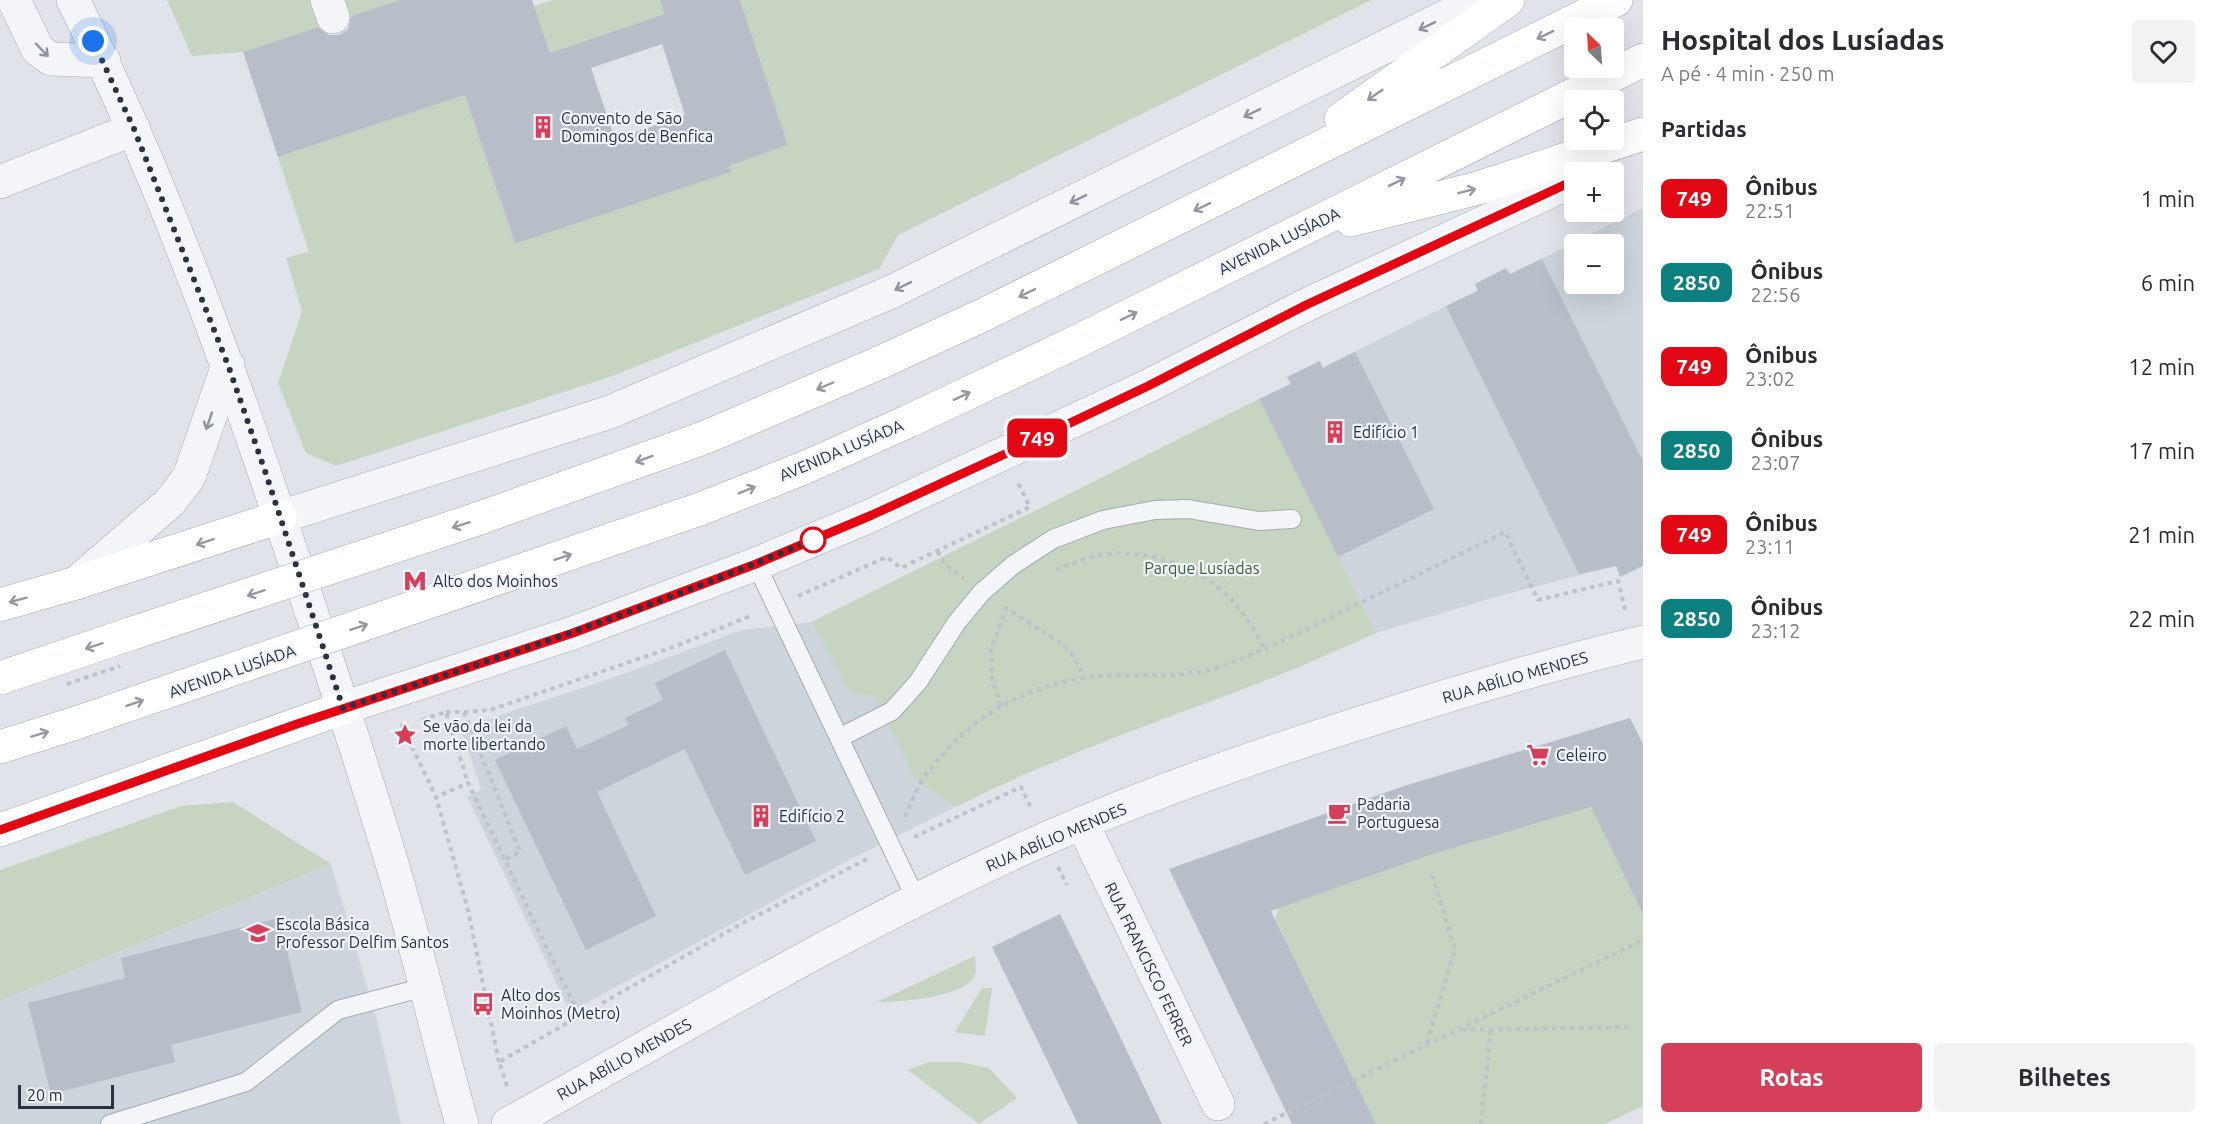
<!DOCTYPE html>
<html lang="pt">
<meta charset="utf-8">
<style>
:root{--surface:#fff;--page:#f2f2f3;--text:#2b2b33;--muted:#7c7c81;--accent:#d53f5a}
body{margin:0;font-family:Ubuntu,sans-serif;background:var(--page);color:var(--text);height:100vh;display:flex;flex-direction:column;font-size:22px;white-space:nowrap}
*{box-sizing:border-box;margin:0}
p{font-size:20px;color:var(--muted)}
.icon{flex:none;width:33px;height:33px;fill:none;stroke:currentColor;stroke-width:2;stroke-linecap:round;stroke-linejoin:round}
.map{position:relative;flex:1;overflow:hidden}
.sheet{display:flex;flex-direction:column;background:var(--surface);width:570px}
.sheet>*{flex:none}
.badge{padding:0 12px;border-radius:9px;font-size:21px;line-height:39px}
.needle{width:39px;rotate:335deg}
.buttons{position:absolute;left:1564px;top:18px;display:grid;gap:12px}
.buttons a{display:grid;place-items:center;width:60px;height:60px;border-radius:6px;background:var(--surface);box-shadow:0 6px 24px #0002;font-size:30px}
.scale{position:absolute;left:18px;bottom:15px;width:96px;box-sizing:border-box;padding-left:6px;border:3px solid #283242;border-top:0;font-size:16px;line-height:21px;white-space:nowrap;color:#283242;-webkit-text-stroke:4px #f0f3f7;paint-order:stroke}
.you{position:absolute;width:30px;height:30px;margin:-15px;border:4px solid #fff;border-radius:50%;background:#1a73e8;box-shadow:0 0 0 9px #1a73e833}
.map>.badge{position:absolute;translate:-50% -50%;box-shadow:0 0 0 3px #fff}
h2{padding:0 18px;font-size:22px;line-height:54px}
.round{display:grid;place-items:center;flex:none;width:63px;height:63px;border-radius:6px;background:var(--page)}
.overview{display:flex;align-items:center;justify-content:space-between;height:102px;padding:0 18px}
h1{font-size:28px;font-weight:700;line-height:45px}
.action{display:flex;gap:12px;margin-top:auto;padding:12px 18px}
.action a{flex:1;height:69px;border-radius:6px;background:var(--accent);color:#fff;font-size:24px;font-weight:700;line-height:69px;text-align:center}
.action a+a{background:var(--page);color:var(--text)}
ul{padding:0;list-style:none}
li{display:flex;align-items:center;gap:18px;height:84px;padding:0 18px}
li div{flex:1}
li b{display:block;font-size:22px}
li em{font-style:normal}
li .badge{min-width:66px;font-weight:700;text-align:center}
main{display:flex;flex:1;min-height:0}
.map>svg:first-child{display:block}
.built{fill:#ced4dc;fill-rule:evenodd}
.green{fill:#c6d4c1}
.building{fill:#b7bec7;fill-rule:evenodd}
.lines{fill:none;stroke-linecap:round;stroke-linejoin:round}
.service-casing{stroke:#a5abb4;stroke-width:20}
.minor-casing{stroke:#a5abb4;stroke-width:34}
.primary-casing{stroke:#9fa9b6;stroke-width:34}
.path{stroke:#bec2c9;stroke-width:4;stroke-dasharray:4.5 4.5;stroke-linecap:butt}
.service{stroke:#f3f5f8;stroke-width:18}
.minor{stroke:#f3f5f8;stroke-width:33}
.primary{stroke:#fff;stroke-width:33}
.primary-bridge-casing{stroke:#9fa9b6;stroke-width:34;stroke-linecap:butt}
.path-bridge{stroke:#bec2c9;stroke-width:4;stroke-dasharray:4.5 4.5;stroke-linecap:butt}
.primary-bridge{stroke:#fff;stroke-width:33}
.oneway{stroke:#8e949d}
.oneway2{stroke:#9498a0}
.line-casing{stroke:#fff;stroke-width:14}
.line{stroke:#e30613;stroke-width:9}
.walk{stroke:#283242;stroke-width:6;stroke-dasharray:0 10.8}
.stop-dot{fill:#fff;stroke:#e30613;stroke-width:3}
.labels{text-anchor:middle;stroke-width:4.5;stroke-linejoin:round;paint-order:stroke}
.poi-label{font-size:16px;fill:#283242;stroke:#f0f3f7;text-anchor:start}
.street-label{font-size:16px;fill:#283242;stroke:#f0f3f7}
.park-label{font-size:16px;fill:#3e5f34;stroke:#f0f3f7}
</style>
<main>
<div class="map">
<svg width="1643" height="1124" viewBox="0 0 1643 1124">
<rect width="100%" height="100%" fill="#e0e4ea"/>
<path class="built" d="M 1643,208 L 1643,559 L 1499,596 L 1376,633 L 1297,668 L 1163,718 L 1006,781 L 847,861 L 570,1012 L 467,796 L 481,790 L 461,728 L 604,681 L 742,630 L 812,622 ZM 1575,244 L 1614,244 L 1614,284 L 1575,284 Z
M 331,864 L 377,1021 L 401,1124 L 0,1124 L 0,1001 Z"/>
<path class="green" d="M 167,0 L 400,0 L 243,52 L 192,56 Z
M 552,0 L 660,0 L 664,14 L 550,53 L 534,6 Z
M 740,0 L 1371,0 L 898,235 L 879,269 L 615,375 L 336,466 L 306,453 L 278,383 L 302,311 L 286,258 L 309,252 L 278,157 L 465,95 L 515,244 L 730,172 L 729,166 L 788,145 Z
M 1259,399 L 1376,633 C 1336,651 1295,669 1254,685 C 1154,723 1052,758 956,807 L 915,779 L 874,695 L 859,696 L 848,690 L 812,622 Z
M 233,802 L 331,864 L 0,1001 L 0,870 L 181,806 Z
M 1591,807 L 1643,914 L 1643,1106 L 1605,1124 L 1376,1124 L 1275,918 L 1279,908 L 1427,856 Z
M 975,956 C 975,962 977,970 975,975 C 965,998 899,1002 877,1002 Z
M 982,988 L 992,988 L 985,1036 L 955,1032 Z
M 929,1062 L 960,1062 L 989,1068 L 1017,1098 L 979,1124 L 908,1070 Z"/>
<path class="building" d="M 400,0 L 532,0 L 550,53 L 664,14 L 660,0 L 740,0 L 788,145 L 729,166 L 731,172 L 515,244 L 465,95 L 278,157 L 243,52 L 318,27 L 329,35 L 339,35 L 348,29 L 351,16 ZM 662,44 L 685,115 L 615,139 L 591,68 Z
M 1542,259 L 1643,461 L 1643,566 L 1620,577 L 1616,566 L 1579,574 L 1446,306 L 1478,291 L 1475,284 L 1506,268 L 1510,274 Z
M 1355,352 L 1434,509 L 1338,557 L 1259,399 L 1291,384 L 1287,377 L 1320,361 L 1323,368 Z
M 725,650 L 816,841 L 745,875 L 685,749 L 597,792 L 656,916 L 586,950 L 495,760 L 566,726 L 577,749 L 629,725 L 625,718 L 663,700 L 655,683 Z
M 1630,718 L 1643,744 L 1643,914 L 1591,807 L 1427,856 L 1271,911 L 1376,1124 L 1292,1124 L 1169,869 L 1404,786 Z
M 1060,914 L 1114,1024 L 1162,1124 L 1078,1124 L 992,947 Z
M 279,918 L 302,1012 L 171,1045 L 175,1062 L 51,1094 L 28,1003 L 125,978 L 121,958 Z"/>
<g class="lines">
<g class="service-casing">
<path id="service" d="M 756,564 L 916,899
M 839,738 L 892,711 L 918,682 L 957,622 L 982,592 L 1013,565 L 1053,539 L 1103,520 L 1155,510 L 1188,509 L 1259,521 L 1292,519
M 110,1124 L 246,1082 L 338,1010 L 425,987"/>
</g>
<g class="minor-casing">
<path id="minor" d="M 14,0 L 38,50 L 51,59 L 104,61
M 73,0 C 167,189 238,390 304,590 C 338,693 373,795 402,898 C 423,973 441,1049 462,1124
M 327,0 L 333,17
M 0,182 L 134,129
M 280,517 L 610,412 L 891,292 L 1479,0
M 76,583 L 170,502 L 189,477 L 228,365
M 343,708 L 573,633 L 756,564 L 872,515 L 1148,386 L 1306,305 L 1575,180
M 1082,823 L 1218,1104
M 508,1124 C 686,1026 861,920 1047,838 C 1159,789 1275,749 1392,713 C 1475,687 1558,662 1643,642"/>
</g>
<g class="primary-casing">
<path id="primary" d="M 1341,119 L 1508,0
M 1351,220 L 1478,188 L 1643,134
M 879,363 L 983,315 L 1616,0
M 909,421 L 1076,342 L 1643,60
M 0,605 L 76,583 L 280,517
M 0,678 L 130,634
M 0,747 L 79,722
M 0,830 L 343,708"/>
</g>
<path class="path" d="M 938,551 L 944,564 L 964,578
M 1056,570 C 1069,565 1082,559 1095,556 C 1141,546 1200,565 1232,600 C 1245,614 1255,632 1265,649
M 798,596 L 887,557 L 901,568 L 1030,507 L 1018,483
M 1004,607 L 1062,644 L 1074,657 L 1084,678
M 1001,706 L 992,679 L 991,650 L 1007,606
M 446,712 L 464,712 L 520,852 L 504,860
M 464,712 L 490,710 L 676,646 L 753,615
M 422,720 L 446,712 L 468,783
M 406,725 L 402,726 L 436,797
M 905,817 C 910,806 914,794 920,784 C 924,776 931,769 936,762 C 976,712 1036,681 1100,676 C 1141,673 1182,680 1222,666 C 1269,649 1313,626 1358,604 C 1407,580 1456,556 1505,532 L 1538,600 L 1618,581 L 1626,613
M 914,837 L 1021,787 L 1031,808
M 1058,867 L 1067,885
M 1462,1030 L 1633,1027
M 1427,1043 L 1455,949 L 1431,871
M 499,1062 L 468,910 L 436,797 L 468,783 L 579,1015
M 507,1086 L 499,1062 L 741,924 L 869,858
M 1264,1124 L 1643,940
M 1481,1124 L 1491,1029"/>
<use href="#service" class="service"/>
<use href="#minor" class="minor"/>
<use href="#primary" class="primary"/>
<g class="primary-bridge-casing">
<path id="primary-bridge" d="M 130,634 L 480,518 L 706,437 L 879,363
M 79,722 L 700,509 L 806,467 L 909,421"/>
</g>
<path class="path-bridge" d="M 67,684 L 120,666"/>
<use href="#primary-bridge" class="primary-bridge"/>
</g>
<defs><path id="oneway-shaft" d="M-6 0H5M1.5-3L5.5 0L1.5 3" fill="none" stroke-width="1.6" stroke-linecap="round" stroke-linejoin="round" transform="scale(1.5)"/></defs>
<g class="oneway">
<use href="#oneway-shaft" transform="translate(1427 26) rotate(154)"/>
<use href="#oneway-shaft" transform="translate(42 50) rotate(46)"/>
<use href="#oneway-shaft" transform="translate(1252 113) rotate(154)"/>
<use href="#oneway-shaft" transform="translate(1078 199) rotate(154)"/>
<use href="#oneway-shaft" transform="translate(903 286) rotate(154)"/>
<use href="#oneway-shaft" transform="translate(209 421) rotate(109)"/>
</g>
<g class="oneway2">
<use href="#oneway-shaft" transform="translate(1545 35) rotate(154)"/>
<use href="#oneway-shaft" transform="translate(1375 95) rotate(145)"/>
<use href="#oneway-shaft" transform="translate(1397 182) rotate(-26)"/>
<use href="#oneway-shaft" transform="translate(1467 191) rotate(-14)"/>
<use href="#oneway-shaft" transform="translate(1202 207) rotate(154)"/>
<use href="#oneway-shaft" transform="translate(1027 293) rotate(154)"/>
<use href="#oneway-shaft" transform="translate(1129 316) rotate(-26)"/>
<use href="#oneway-shaft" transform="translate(825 386) rotate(157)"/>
<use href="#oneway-shaft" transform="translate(962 396) rotate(-25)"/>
<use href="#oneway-shaft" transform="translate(644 459) rotate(160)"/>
<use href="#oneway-shaft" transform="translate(747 490) rotate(-22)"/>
<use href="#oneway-shaft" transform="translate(461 525) rotate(162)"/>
<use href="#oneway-shaft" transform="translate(205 542) rotate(162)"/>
<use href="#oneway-shaft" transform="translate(563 557) rotate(-19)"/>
<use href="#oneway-shaft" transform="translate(256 593) rotate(162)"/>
<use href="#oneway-shaft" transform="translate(18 600) rotate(165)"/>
<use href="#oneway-shaft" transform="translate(359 627) rotate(-19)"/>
<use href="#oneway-shaft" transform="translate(94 646) rotate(162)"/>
<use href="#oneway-shaft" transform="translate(135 703) rotate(-19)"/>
<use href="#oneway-shaft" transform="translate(40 734) rotate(-17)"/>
</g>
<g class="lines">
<g class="line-casing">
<path id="line" d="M 0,830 L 297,724 L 573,633 L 756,564 L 872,515 L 1005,454 L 1148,386 L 1306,305 L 1575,180"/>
</g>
<use href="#line" class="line"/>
<path class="walk" d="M 93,41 L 134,129 L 228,365 L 265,471 L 343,708 C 502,657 661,605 814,539 L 813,540"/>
</g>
<defs>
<g id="building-bare" transform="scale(1.8)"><path d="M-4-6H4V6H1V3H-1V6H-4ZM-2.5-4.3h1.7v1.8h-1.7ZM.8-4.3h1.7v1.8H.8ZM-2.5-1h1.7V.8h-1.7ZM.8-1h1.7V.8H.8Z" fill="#d53f5a" stroke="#f0f3f7" stroke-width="2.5" paint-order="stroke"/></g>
<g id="metro-bare" transform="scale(1.8)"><path d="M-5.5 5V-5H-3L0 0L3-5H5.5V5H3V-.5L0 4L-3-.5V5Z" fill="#d53f5a" stroke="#f0f3f7" stroke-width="2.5" paint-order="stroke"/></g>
<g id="sight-bare" transform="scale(1.8)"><path d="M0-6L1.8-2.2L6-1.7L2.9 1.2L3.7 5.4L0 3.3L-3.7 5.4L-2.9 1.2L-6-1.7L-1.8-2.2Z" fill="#d53f5a" stroke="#f0f3f7" stroke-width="2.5" paint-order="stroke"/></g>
<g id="supermarket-bare" transform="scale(1.8)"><path d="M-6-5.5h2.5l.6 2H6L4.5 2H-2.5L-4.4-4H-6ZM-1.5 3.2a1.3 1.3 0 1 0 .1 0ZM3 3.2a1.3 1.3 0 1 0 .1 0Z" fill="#d53f5a" stroke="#f0f3f7" stroke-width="2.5" paint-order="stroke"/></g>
<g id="cafe-bare" transform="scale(1.8)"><path d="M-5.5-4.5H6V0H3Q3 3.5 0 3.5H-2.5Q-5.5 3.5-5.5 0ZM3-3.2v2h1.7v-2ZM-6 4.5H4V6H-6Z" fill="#d53f5a" stroke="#f0f3f7" stroke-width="2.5" paint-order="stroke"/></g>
<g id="school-bare" transform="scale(1.8)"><path d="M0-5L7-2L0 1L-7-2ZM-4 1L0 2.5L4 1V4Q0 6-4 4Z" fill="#d53f5a" stroke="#f0f3f7" stroke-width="2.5" paint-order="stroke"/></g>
<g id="bus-bare" transform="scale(1.8)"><path d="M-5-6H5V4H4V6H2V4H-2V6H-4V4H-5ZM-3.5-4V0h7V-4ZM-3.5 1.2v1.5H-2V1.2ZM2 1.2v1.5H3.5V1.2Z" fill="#d53f5a" stroke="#f0f3f7" stroke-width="2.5" paint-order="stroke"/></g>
</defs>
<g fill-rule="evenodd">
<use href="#building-bare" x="543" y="127"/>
<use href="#building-bare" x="1335" y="432"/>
<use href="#metro-bare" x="415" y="581"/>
<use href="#sight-bare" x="405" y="735"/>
<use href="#supermarket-bare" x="1538" y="755"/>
<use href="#cafe-bare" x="1339" y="813"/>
<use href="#building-bare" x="761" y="816"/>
<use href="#school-bare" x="258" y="933"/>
<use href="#bus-bare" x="483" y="1004"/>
</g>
<circle class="stop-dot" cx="813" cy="540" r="12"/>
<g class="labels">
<g class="poi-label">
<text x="561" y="124">Convento de São<tspan x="561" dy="18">Domingos de Benfica</tspan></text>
<text x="1353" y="438">Edifício 1</text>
<text x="433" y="587">Alto dos Moinhos</text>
<text x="423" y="732">Se vão da lei da<tspan x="423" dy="18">morte libertando</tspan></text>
<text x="1556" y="761">Celeiro</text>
<text x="1357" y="810">Padaria<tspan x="1357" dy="18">Portuguesa</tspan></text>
<text x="779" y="822">Edifício 2</text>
<text x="276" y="930">Escola Básica<tspan x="276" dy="18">Professor Delfim Santos</tspan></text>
<text x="501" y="1001">Alto dos<tspan x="501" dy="18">Moinhos (Metro)</tspan></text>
</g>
<g class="street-label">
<text transform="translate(1279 241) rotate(-26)" y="6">AVENIDA LUSÍADA</text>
<text transform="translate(841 450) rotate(-23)" y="6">AVENIDA LUSÍADA</text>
<text transform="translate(232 671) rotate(-19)" y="6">AVENIDA LUSÍADA</text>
<text transform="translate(1515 677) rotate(-16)" y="6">RUA ABÍLIO MENDES</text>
<text transform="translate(1056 837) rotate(-23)" y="6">RUA ABÍLIO MENDES</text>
<text transform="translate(1149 964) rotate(64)" y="6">RUA FRANCISCO FERRER</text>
<text transform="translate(624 1059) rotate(-29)" y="6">RUA ABÍLIO MENDES</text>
</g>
<g class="park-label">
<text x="1202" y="574">Parque Lusíadas</text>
</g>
</g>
</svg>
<div class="buttons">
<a><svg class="needle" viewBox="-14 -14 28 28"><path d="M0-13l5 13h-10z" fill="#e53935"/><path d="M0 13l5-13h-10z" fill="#7c7c81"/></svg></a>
<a><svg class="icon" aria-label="locate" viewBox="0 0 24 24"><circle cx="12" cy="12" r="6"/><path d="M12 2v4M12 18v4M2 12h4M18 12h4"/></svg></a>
<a>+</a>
<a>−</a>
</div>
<div class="scale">20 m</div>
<div class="you" style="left:93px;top:41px"></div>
<b class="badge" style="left:1037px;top:438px;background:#e30613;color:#fff">749</b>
</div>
<section class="sheet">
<div class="overview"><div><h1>Hospital dos Lusíadas</h1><p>A pé · 4 min · 250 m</p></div><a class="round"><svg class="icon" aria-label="heart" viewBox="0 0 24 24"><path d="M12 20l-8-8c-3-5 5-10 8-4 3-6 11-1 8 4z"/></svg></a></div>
<h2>Partidas</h2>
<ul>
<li><span class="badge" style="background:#e30613;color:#fff">749</span><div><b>Ônibus</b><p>22:51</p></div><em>1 min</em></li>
<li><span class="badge" style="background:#0c807e;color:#fff">2850</span><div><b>Ônibus</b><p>22:56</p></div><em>6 min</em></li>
<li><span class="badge" style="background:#e30613;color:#fff">749</span><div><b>Ônibus</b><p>23:02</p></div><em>12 min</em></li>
<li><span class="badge" style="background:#0c807e;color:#fff">2850</span><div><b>Ônibus</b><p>23:07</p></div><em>17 min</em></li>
<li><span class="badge" style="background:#e30613;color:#fff">749</span><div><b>Ônibus</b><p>23:11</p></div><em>21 min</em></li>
<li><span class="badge" style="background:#0c807e;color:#fff">2850</span><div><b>Ônibus</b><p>23:12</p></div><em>22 min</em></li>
</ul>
<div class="action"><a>Rotas</a><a>Bilhetes</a></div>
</section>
</main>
